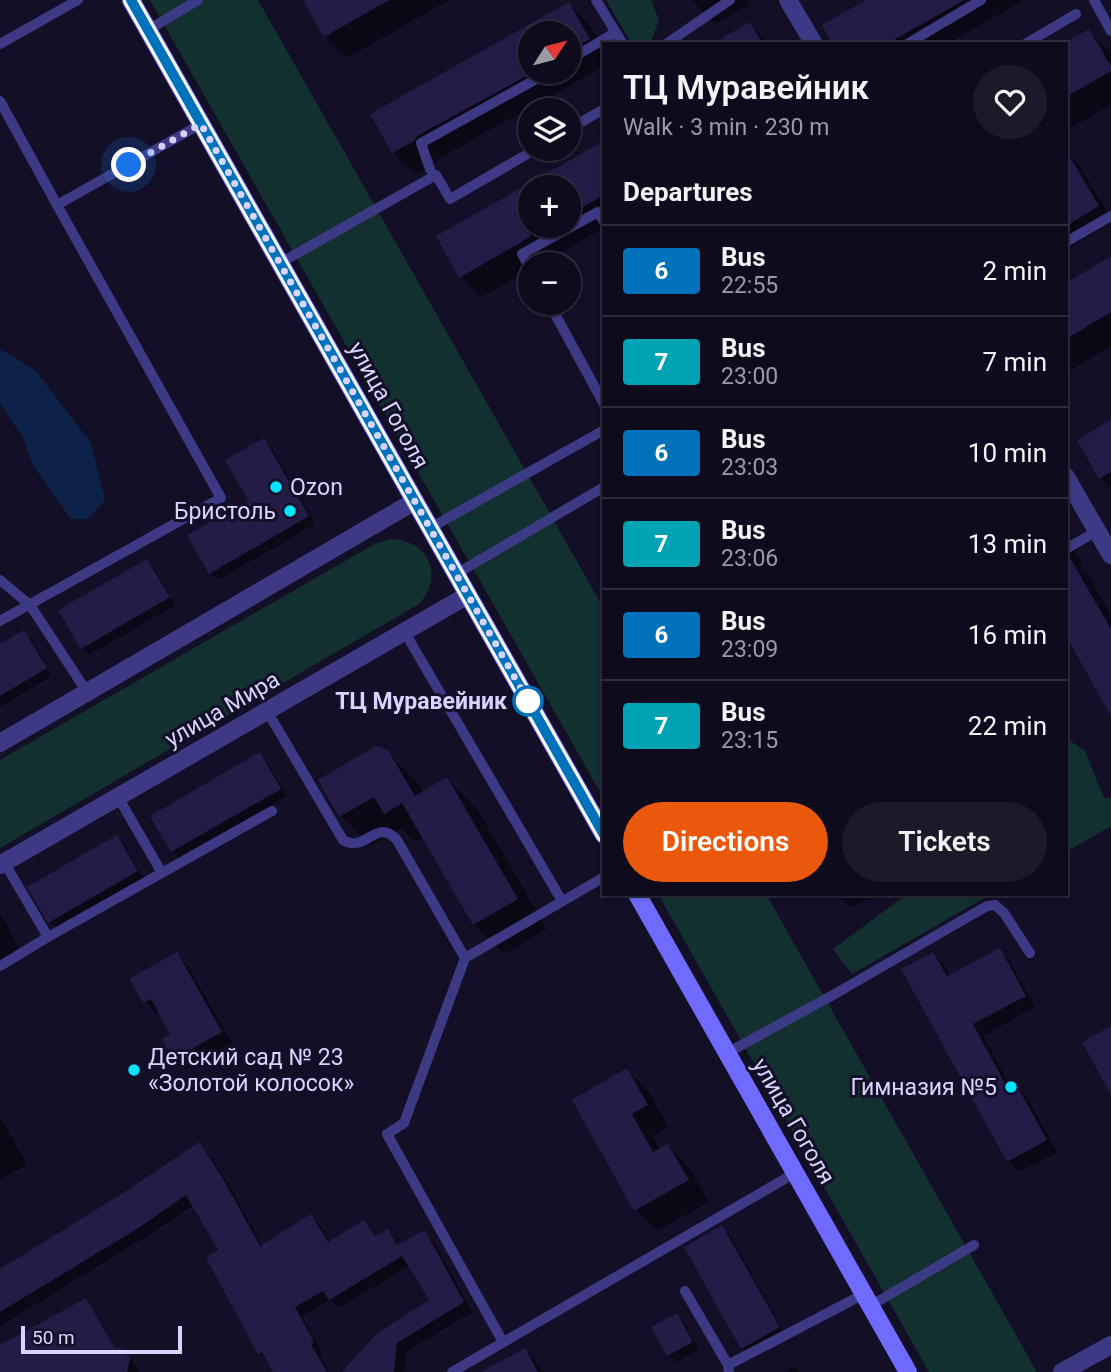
<!DOCTYPE html>
<meta charset="utf-8">
<style>
:root{--surface:#0e0b1c;--page:#1c1929;--text:#f1f3f6;--muted:#9b9ba3;--line:#2e2b3b;--accent:#ea580c}
body{margin:0;font-family:Roboto,sans-serif;background:var(--page);color:var(--text);height:100vh;display:flex;flex-direction:column;font-size:26px;white-space:nowrap}
*{box-sizing:border-box;margin:0}
p{font-size:23px;color:var(--muted)}
.icon{flex:none;width:38px;height:38px;fill:none;stroke:currentColor;stroke-width:2;stroke-linecap:round;stroke-linejoin:round}
.map{position:relative;flex:1;overflow:hidden}
.details{position:absolute;left:602px;top:42px;width:466px;height:854px;display:flex;flex-direction:column;background:var(--surface);border-radius:0px;box-shadow:0 2px 5px #0004,0 0 0 2px var(--line)}
.details>*{flex:none}
.badge{padding:0 14px;border-radius:5px;font-size:24px;line-height:46px}
.needle{width:46px;rotate:54deg}
.buttons{position:absolute;left:518px;top:21px;display:grid;gap:14px}
.buttons a{display:grid;place-items:center;width:63px;height:63px;border-radius:50%;background:var(--surface);box-shadow:0 2px 5px #0004,0 0 0 2px var(--line);font-size:35px}
.scale{position:absolute;left:21px;bottom:18px;width:161px;box-sizing:border-box;padding-left:7px;border:4px solid #d9d4ff;border-top:0;font-size:19px;line-height:24px;white-space:nowrap;color:#d9d4ff;-webkit-text-stroke:5px #130f26;paint-order:stroke}
.you{position:absolute;width:35px;height:35px;margin:-18px;border:5px solid #fff;border-radius:50%;background:#1a73e8;box-shadow:0 0 0 10px #1a73e833}
.map>.badge{position:absolute;translate:-50% -50%;box-shadow:0 0 0 4px #fff}
h2{padding:0 21px;font-size:26px;line-height:63px}
.round{display:grid;place-items:center;flex:none;width:74px;height:74px;border-radius:37px;background:var(--page)}
.overview{display:flex;align-items:center;justify-content:space-between;height:119px;padding:0 21px}
h1{font-size:33px;font-weight:600;line-height:52px}
.primary-button{display:flex;gap:14px;margin-top:auto;padding:14px 21px}
.primary-button a{flex:1;height:80px;border-radius:42px;background:var(--accent);color:#fff;font-size:28px;font-weight:600;line-height:80px;text-align:center}
.primary-button a+a{background:var(--page);color:var(--text)}
ul{padding:0;list-style:none}
li{display:flex;align-items:center;gap:21px;height:91px;padding:0 21px;border-top:2px solid var(--line)}
li div{flex:1}
li b{display:block;font-size:26px}
li em{font-style:normal}
li .badge{min-width:77px;font-weight:700;text-align:center}
.map>svg:first-child{display:block}
.green{fill:#12302f}
.water{fill:#0c2248}
.shadow{fill:#0007;fill-rule:evenodd}
.building{fill:#241b47}
.lines{fill:none;stroke-linecap:round;stroke-linejoin:round}
.service{stroke:#3d3a85;stroke-width:10}
.minor{stroke:#3d3a85;stroke-width:18}
.secondary{stroke:#6f6bff;stroke-width:18}
.line-casing{stroke:#fff;stroke-width:16}
.line{stroke:#0072bc;stroke-width:10}
.walk{stroke:#d9d4ff;stroke-width:7;stroke-dasharray:0 12.6}
.poi-dot{fill:#00e5ff;stroke:#130f26;stroke-width:2.5}
.stop-dot{fill:#fff;stroke:#0072bc;stroke-width:3.5}
.labels{text-anchor:middle;stroke-width:6;stroke-linejoin:round;paint-order:stroke}
.street-label{font-size:23px;fill:#d9d4ff;stroke:#130f26}
.poi-label{font-size:23px;fill:#d9d4ff;stroke:#130f26;text-anchor:start}
.stop-label{font-size:23px;font-weight:bold;fill:#d9d4ff;stroke:#130f26;text-anchor:end}
</style>
<div class="map">
<svg width="1111" height="1372" viewBox="0 0 1111 1372">
<rect width="100%" height="100%" fill="#130f26"/>
<path class="green" d="M 150,0 L 258,0 L 604,609 L 604,799 Z
M 606,0 L 651,0 L 659,20 L 651,42 L 630,41 Z
M 390,539 C 428,539 445,576 419,604 L 0,848 L 0,760 L 376,543 Z
M 1066,738 L 1085,751 L 1104,798 L 1111,798 L 1111,826 L 1066,852 Z
M 658,894 L 766,894 L 1037,1372 L 929,1372 Z
M 907,894 L 991,894 L 852,974 L 833,949 Z"/>
<path class="water" d="M 0,349 L 35,370 L 91,443 L 105,500 L 88,519 L 71,519 L 32,464 L 24,439 L 0,404 Z"/>
<path class="shadow" d="M 305,0 L 449,0 L 347,58 L 325,36 Z
M 692,0 L 746,0 L 749,5 L 715,24 Z
M 869,0 L 1024,0 L 947,44 L 834,44 Z
M 568,3 L 590,25 L 604,49 L 604,65 L 570,86 L 439,158 L 436,162 L 415,174 L 393,152 L 372,115 ZM 530,33 L 569,33 L 569,72 L 530,72 Z
M 750,24 L 770,44 L 716,44 Z
M 1089,31 L 1111,54 L 1111,105 L 1066,131 L 1066,44 Z
M 604,143 L 604,228 L 540,264 L 530,264 L 530,270 L 481,297 L 461,276 L 438,237 ZM 530,187 L 569,187 L 569,226 L 530,226 Z
M 1066,153 L 1081,168 L 1111,218 L 1111,223 L 1066,250 Z
M 1111,258 L 1111,346 L 1066,373 L 1066,285 Z
M 1111,422 L 1111,488 L 1101,478 L 1079,440 Z
M 264,440 L 271,447 L 315,524 L 218,580 L 211,573 L 250,500 Z
M 1066,536 L 1083,565 L 1080,569 L 1091,579 L 1111,615 L 1111,712 L 1066,633 Z
M 147,561 L 154,568 L 175,605 L 89,655 L 82,648 Z
M 24,632 L 31,639 L 52,676 L 0,707 L 0,646 Z
M 387,752 L 417,782 L 424,793 L 447,779 L 477,809 L 547,929 L 504,954 L 474,924 L 424,837 L 415,842 L 401,828 L 371,846 L 341,816 L 320,781 Z
M 260,755 L 267,762 L 287,796 L 180,858 L 173,851 Z
M 117,837 L 124,844 L 144,879 L 57,929 L 50,922 Z
M 837,894 L 875,894 L 851,908 Z
M 0,914 L 21,950 L 0,962 Z
M 999,950 L 1010,961 L 1035,1007 L 983,1036 L 1013,1091 L 1017,1088 L 1028,1099 L 1057,1152 L 1019,1172 L 1008,1161 L 904,970 L 933,954 L 944,965 L 951,976 Z
M 176,954 L 187,965 L 232,1043 L 186,1069 L 175,1058 L 164,1039 L 173,1035 L 160,1011 L 156,1013 L 145,1002 L 132,979 Z
M 627,1070 L 649,1092 L 668,1127 L 652,1136 L 660,1150 L 668,1146 L 689,1167 L 709,1202 L 657,1231 L 636,1209 Z
M 0,1116 L 27,1165 L 0,1180 Z
M 199,1145 L 208,1154 L 231,1188 L 262,1246 L 311,1216 L 320,1225 L 330,1242 L 364,1222 L 377,1237 L 387,1231 L 400,1246 L 425,1233 L 434,1242 L 472,1312 L 406,1352 L 404,1372 L 353,1372 L 431,1301 L 410,1265 L 339,1308 L 331,1300 L 302,1316 L 322,1352 L 319,1354 L 329,1372 L 275,1372 L 260,1353 L 208,1259 L 221,1251 L 194,1205 L 149,1235 L 0,1326 L 0,1271 L 121,1196 Z
M 722,1227 L 729,1234 L 786,1335 L 750,1355 L 743,1348 Z
M 85,1300 L 93,1308 L 90,1308 L 117,1356 L 120,1354 L 94,1308 L 118,1350 L 122,1350 L 132,1360 L 138,1369 L 138,1372 L 0,1372 L 0,1347 Z
M 677,1315 L 684,1322 L 699,1350 L 676,1362 L 669,1355 Z
M 525,1350 L 539,1365 L 543,1372 L 485,1372 Z
M 794,1366 L 800,1372 L 784,1372 Z"/>
<path class="building" d="M 303,0 L 389,0 L 324,37 Z
M 866,0 L 964,0 L 887,44 L 832,44 L 822,25 Z
M 569,2 L 590,39 L 569,51 L 569,33 L 530,33 L 530,74 L 417,136 L 414,141 L 392,153 L 370,114 Z
M 750,22 L 763,44 L 712,44 Z
M 1089,29 L 1111,66 L 1111,71 L 1066,97 L 1066,42 Z
M 604,141 L 604,195 L 569,215 L 569,187 L 530,187 L 530,237 L 459,278 L 436,236 Z
M 1066,150 L 1099,206 L 1066,226 Z
M 1111,256 L 1111,312 L 1066,339 L 1066,283 Z
M 1111,420 L 1111,472 L 1099,479 L 1077,440 Z
M 264,438 L 309,516 L 209,574 L 187,535 L 248,500 L 225,460 Z
M 1066,556 L 1069,556 L 1111,629 L 1111,716 L 1066,636 Z
M 147,559 L 170,597 L 81,649 L 58,610 Z
M 24,630 L 47,668 L 0,696 L 0,644 Z
M 376,746 L 388,750 L 415,796 L 447,777 L 518,899 L 473,925 L 402,803 L 384,814 L 374,797 L 339,817 L 318,780 Z
M 260,752 L 281,789 L 171,852 L 150,816 Z
M 117,835 L 138,871 L 48,923 L 27,887 Z
M 1000,948 L 1026,996 L 973,1024 L 1009,1091 L 1017,1086 L 1047,1140 L 1007,1162 L 901,969 L 933,952 L 947,976 Z
M 177,952 L 222,1032 L 173,1059 L 162,1039 L 170,1034 L 151,999 L 143,1003 L 129,979 Z
M 1111,1026 L 1111,1095 L 1082,1042 Z
M 627,1068 L 648,1105 L 632,1114 L 653,1152 L 668,1144 L 689,1180 L 634,1211 L 572,1100 Z
M 199,1142 L 222,1177 L 260,1246 L 311,1214 L 328,1242 L 364,1220 L 375,1236 L 388,1229 L 397,1245 L 425,1230 L 464,1302 L 397,1343 L 394,1372 L 342,1372 L 376,1334 L 429,1300 L 402,1256 L 329,1300 L 323,1291 L 295,1307 L 314,1342 L 311,1344 L 327,1372 L 273,1372 L 262,1352 L 258,1354 L 206,1258 L 218,1250 L 186,1195 L 140,1227 L 0,1312 L 0,1269 L 120,1195 Z
M 722,1225 L 780,1327 L 741,1349 L 684,1247 Z
M 86,1298 L 114,1347 L 123,1349 L 130,1358 L 127,1372 L 0,1372 L 0,1345 Z
M 677,1313 L 693,1342 L 667,1356 L 651,1327 Z
M 525,1348 L 538,1372 L 481,1372 Z"/>
<g class="lines">
<path class="service" d="M 596,0 L 623,44
M 1094,0 L 1111,31
M 148,30 L 198,0
M 0,44 L 78,0
M 666,44 L 730,0
M 907,44 L 981,0
M 1025,44 L 1076,14
M 569,60 L 616,32
M 0,101 L 57,205
M 569,129 L 604,109
M 430,169 L 421,143 L 549,72
M 1066,242 L 1111,216
M 280,263 L 436,175 L 450,199 L 536,149
M 530,269 L 522,254 L 598,212 L 604,222
M 549,303 L 604,404
M 430,528 L 604,430
M 1066,549 L 1097,531
M 456,574 L 604,487
M 0,580 L 30,605 L 87,692
M 0,621 L 221,498 L 57,205 L 201,124
M 404,631 L 562,901
M 267,711 L 343,840 C 365,854 376,817 397,840 L 465,958 L 604,877
M 118,797 L 162,873
M 4,862 L 48,937
M 465,958 L 404,1123 L 387,1134 L 503,1342
M 0,966 L 48,937 L 272,811
M 727,1053 L 833,995 L 987,906 L 995,905 L 1004,913 L 1030,953
M 685,1291 L 728,1365 L 729,1372
M 870,1306 L 974,1245
M 728,1365 L 864,1294
M 452,1372 L 795,1173"/>
<path class="minor" d="M 788,0 L 814,44
M 1066,477 L 1111,555
M 0,743 L 415,501
M 0,865 L 468,595
M 1062,1372 L 1111,1345"/>
<path class="secondary" d="M 131,0 L 604,835
M 637,894 L 908,1372"/>
</g>
<g class="lines">
<g class="line-casing">
<path id="line" d="M 131,0 L 604,835"/>
</g>
<use href="#line" class="line"/>
<path class="walk" d="M 129,165 L 201,124 L 528,701"/>
</g>
<g class="poi-dot">
<circle cx="276" cy="487" r="7"/>
<circle cx="290" cy="511" r="7"/>
<circle cx="134" cy="1070" r="7"/>
<circle cx="1011" cy="1087" r="7"/>
</g>
<circle class="stop-dot" cx="528" cy="701" r="14"/>
<g class="labels">
<g class="street-label">
<text transform="translate(389 405) rotate(61)" y="8">улица Гоголя</text>
<text transform="translate(222 709) rotate(-30)" y="8">улица Мира</text>
<text transform="translate(794 1121) rotate(60)" y="8">улица Гоголя</text>
</g>
<g class="poi-label">
<text x="290" y="495">Ozon</text>
<text x="276" y="519" text-anchor="end">Бристоль</text>
<text x="148" y="1065">Детский сад № 23<tspan x="148" dy="26">«Золотой колосок»</tspan></text>
<text x="997" y="1095" text-anchor="end">Гимназия №5</text>
</g>
<g class="stop-label">
<text x="507" y="709">ТЦ Муравейник</text>
</g>
</g>
</svg>
<div class="buttons">
<a><svg class="needle" viewBox="-14 -14 28 28"><path d="M0-13l5 13h-10z" fill="#e53935"/><path d="M0 13l5-13h-10z" fill="#9b9ba3"/></svg></a>
<a><svg class="icon" aria-label="layers" viewBox="0 0 24 24"><path d="M12 4l9 5-9 5-9-5zM3 14l9 5 9-5"/></svg></a>
<a>+</a>
<a>−</a>
</div>
<div class="scale">50 m</div>
<div class="you" style="left:129px;top:165px"></div>
<section class="details">
<div class="overview"><div><h1>ТЦ Муравейник</h1><p>Walk · 3 min · 230 m</p></div><a class="round"><svg class="icon" aria-label="heart" viewBox="0 0 24 24"><path d="M12 20l-8-8c-3-5 5-10 8-4 3-6 11-1 8 4z"/></svg></a></div>
<h2>Departures</h2>
<ul>
<li><span class="badge" style="background:#0072bc;color:#fff">6</span><div><b>Bus</b><p>22:55</p></div><em>2 min</em></li>
<li><span class="badge" style="background:#00a3b4;color:#fff">7</span><div><b>Bus</b><p>23:00</p></div><em>7 min</em></li>
<li><span class="badge" style="background:#0072bc;color:#fff">6</span><div><b>Bus</b><p>23:03</p></div><em>10 min</em></li>
<li><span class="badge" style="background:#00a3b4;color:#fff">7</span><div><b>Bus</b><p>23:06</p></div><em>13 min</em></li>
<li><span class="badge" style="background:#0072bc;color:#fff">6</span><div><b>Bus</b><p>23:09</p></div><em>16 min</em></li>
<li><span class="badge" style="background:#00a3b4;color:#fff">7</span><div><b>Bus</b><p>23:15</p></div><em>22 min</em></li>
</ul>
<div class="primary-button"><a>Directions</a><a>Tickets</a></div>
</section>
</div>
